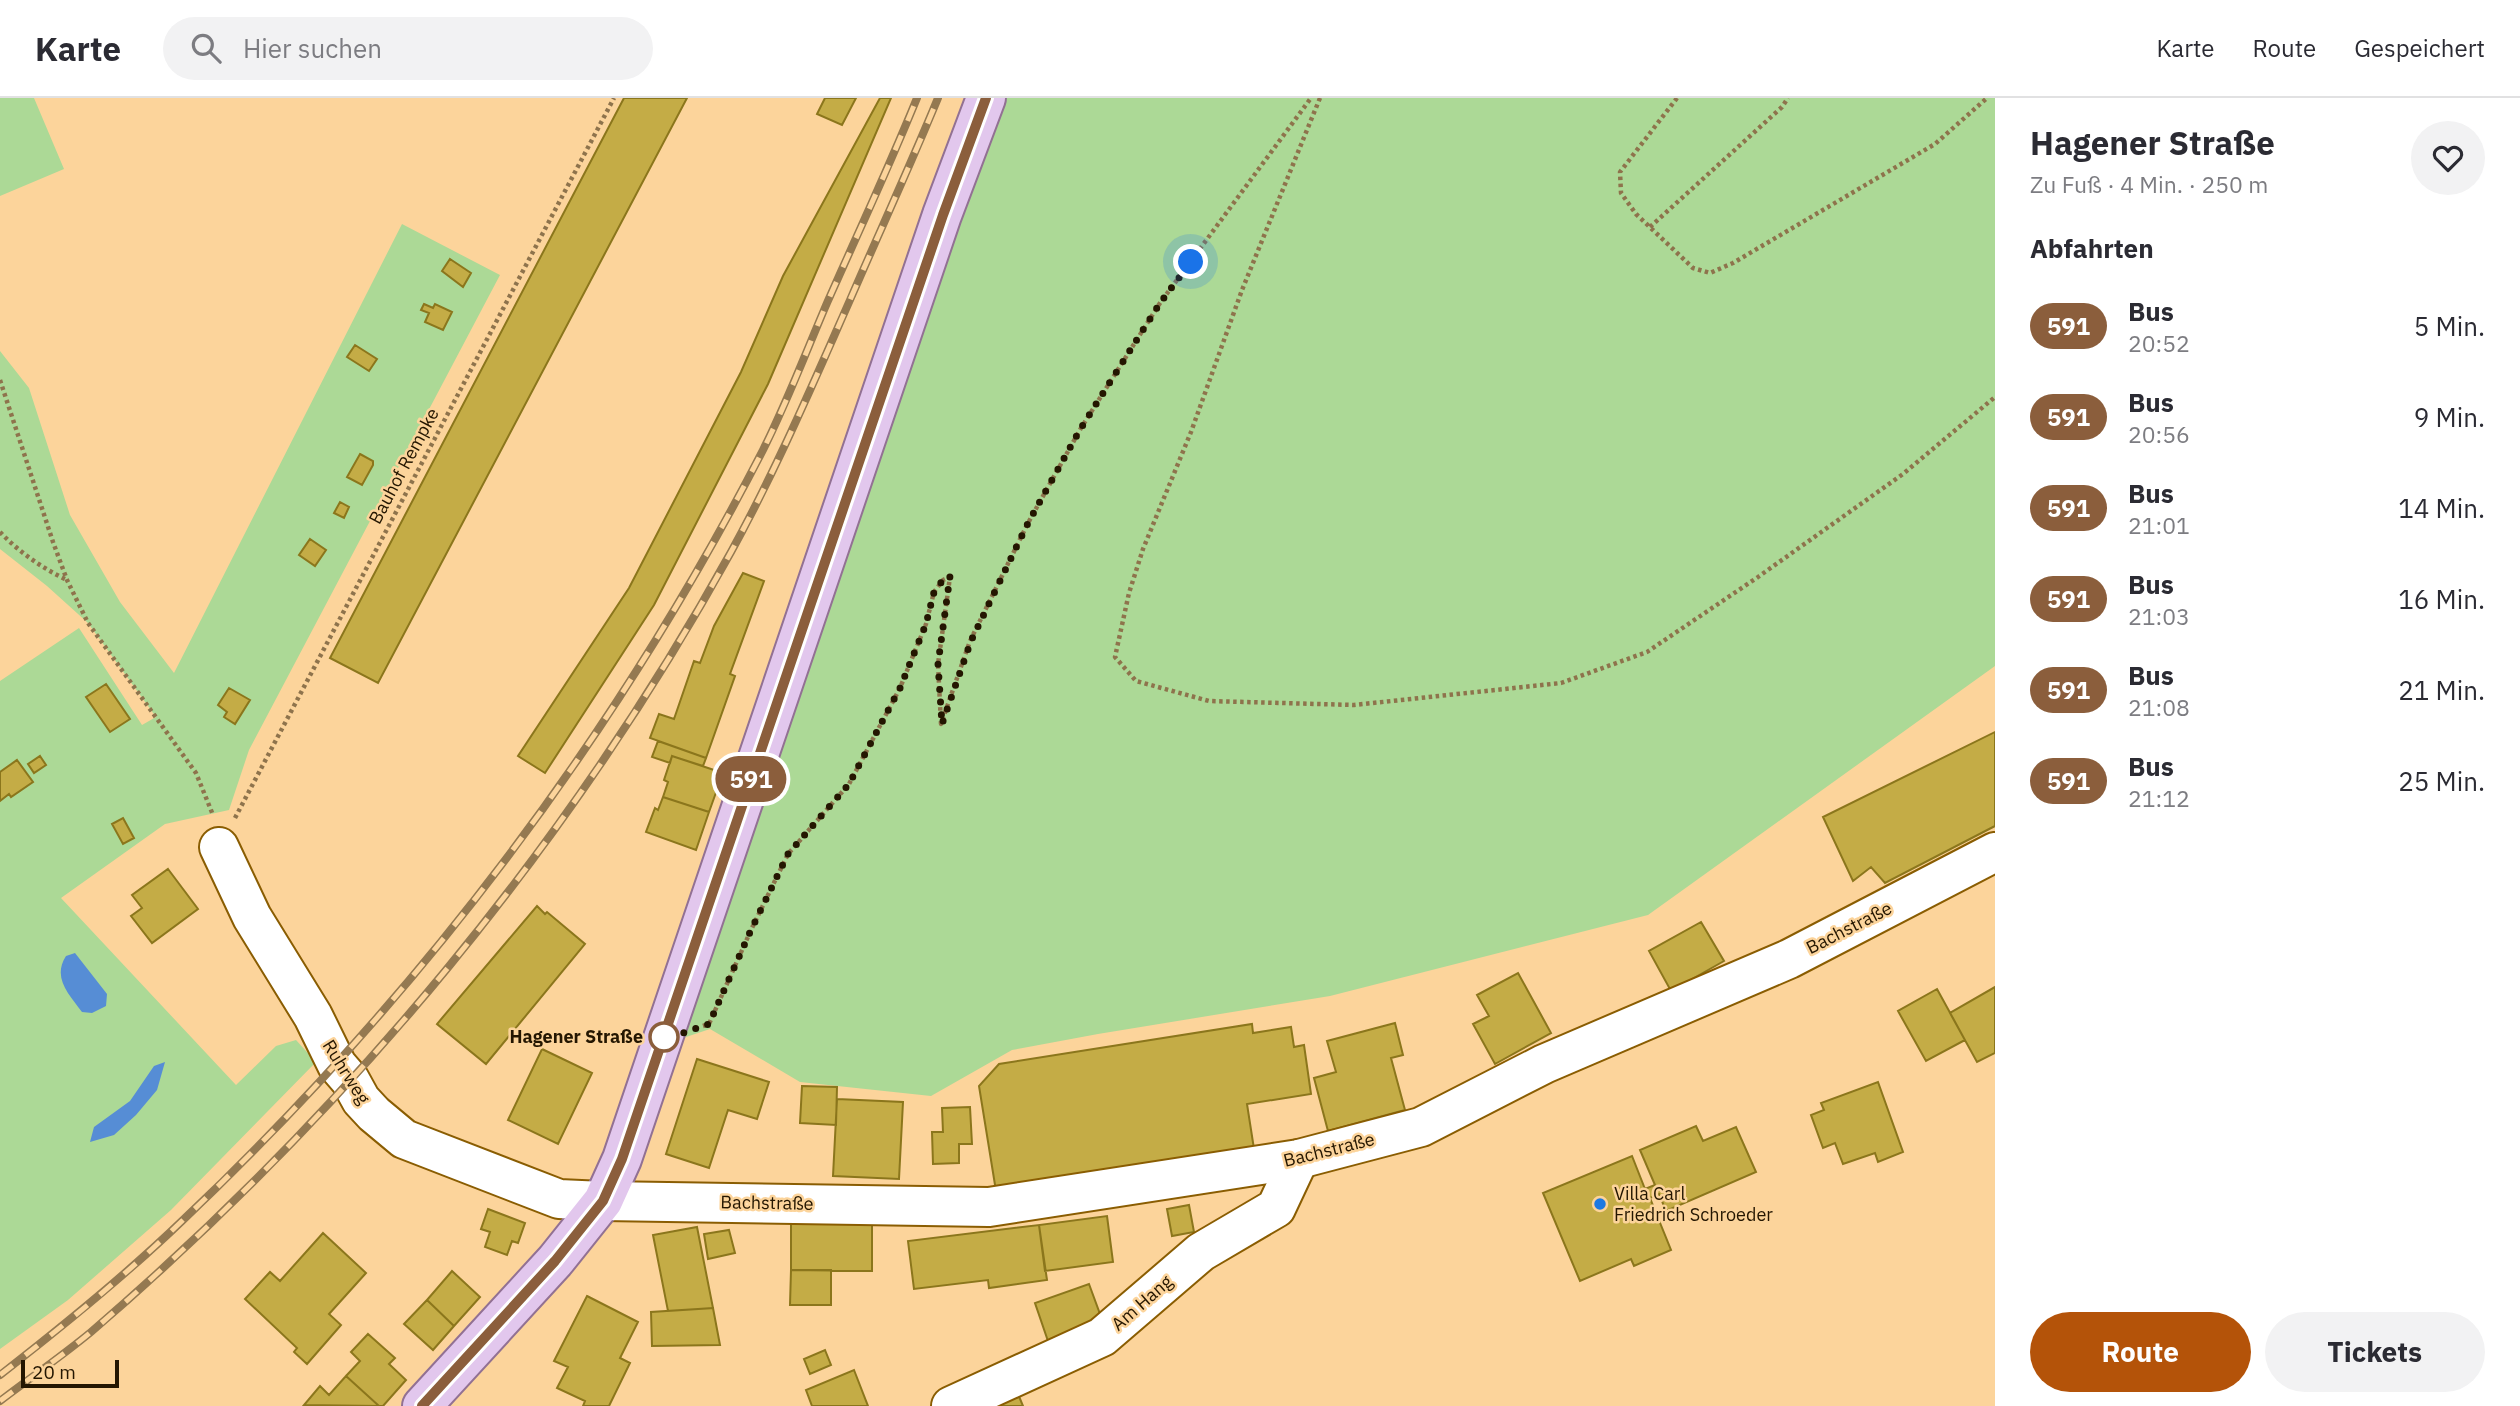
<!DOCTYPE html>
<html lang="de">
<meta charset="utf-8">
<style>
:root{--surface:#fff;--page:#f2f2f3;--text:#2b2b33;--muted:#7c7c81;--line:#e1e1e2;--accent:#b45309}
body{margin:0;font-family:"IBM Plex Sans",sans-serif;background:var(--page);color:var(--text);height:100vh;display:flex;flex-direction:column;font-size:26px;white-space:nowrap}
*{box-sizing:border-box;margin:0}
p{font-size:23px;color:var(--muted)}
.icon{flex:none;width:38px;height:38px;fill:none;stroke:currentColor;stroke-width:2;stroke-linecap:round;stroke-linejoin:round}
.map{position:relative;flex:1;overflow:hidden}
.side{display:flex;flex-direction:column;background:var(--surface);width:525px}
.side>*{flex:none}
.badge{padding:0 14px;border-radius:23px;font-size:24px;line-height:46px}
.scale{position:absolute;left:21px;bottom:18px;width:98px;box-sizing:border-box;padding-left:7px;border:4px solid #241601;border-top:0;font-size:19px;line-height:24px;white-space:nowrap;color:#241601;-webkit-text-stroke:5px #fcd49b;paint-order:stroke}
.you{position:absolute;width:35px;height:35px;margin:-18px;border:5px solid #fff;border-radius:50%;background:#1a73e8;box-shadow:0 0 0 10px #1a73e833}
.map>.badge{position:absolute;translate:-50% -50%;box-shadow:0 0 0 4px #fff}
h2{padding:0 35px;font-size:26px;line-height:63px}
.round{display:grid;place-items:center;flex:none;width:74px;height:74px;border-radius:37px;background:var(--page)}
.headline{display:flex;align-items:center;justify-content:space-between;height:119px;padding:0 35px}
h1{font-size:33px;font-weight:800;line-height:52px}
.button{display:flex;gap:14px;margin-top:auto;padding:14px 35px}
.button a{flex:1;height:80px;border-radius:42px;background:var(--accent);color:#fff;font-size:28px;font-weight:800;line-height:80px;text-align:center}
.button a+a{background:var(--page);color:var(--text)}
ul{padding:0;list-style:none}
li{display:flex;align-items:center;gap:21px;height:91px;padding:0 35px}
li div{flex:1}
li b{display:block;font-size:26px}
li em{font-style:normal}
li .badge{min-width:77px;font-weight:700;text-align:center}
header{display:flex;align-items:center;gap:42px;box-sizing:border-box;height:98px;padding:0 35px;background:var(--surface);border-bottom:2px solid var(--line)}
header strong{font-size:33px}
nav{display:flex;gap:38px;margin-inline-start:auto;font-size:24px}
.search{width:490px;height:63px;background:var(--page);display:flex;align-items:center;gap:18px;box-sizing:border-box;padding:0 24px;border-radius:38px;color:var(--muted);font-size:26px}
main{display:flex;flex:1;min-height:0}
.map>svg:first-child{display:block}
.green{fill:#acd996}
.water{fill:#568dd5}
.building{fill:#c4ac46;stroke:#8b761c;stroke-width:2}
.lines{fill:none;stroke-linecap:round;stroke-linejoin:round}
.minor-casing{stroke:#8a5d02;stroke-width:42}
.tertiary-casing{stroke:#8a5d02;stroke-width:42}
.primary-casing{stroke:#927193;stroke-width:42}
.path{stroke:#8e734c;stroke-width:4.5;stroke-dasharray:3.5 3.5;stroke-linecap:butt}
.minor{stroke:#fff;stroke-width:38}
.tertiary{stroke:#fff;stroke-width:38}
.primary{stroke:#e2c7ed;stroke-width:38}
.rail-casing{stroke:#947951;stroke-width:8}
.rail{stroke:#fcd49b;stroke-width:5;stroke-dasharray:16;stroke-linecap:butt}
.line-casing{stroke:#fff;stroke-width:16}
.line{stroke:#8b5e3c;stroke-width:10}
.walk{stroke:#241601;stroke-width:7;stroke-dasharray:0 12.6}
.stop-dot{fill:#fff;stroke:#8b5e3c;stroke-width:3.5}
.poi-dot{fill:#1d79e2;stroke:#fcd49b;stroke-width:2.5}
.labels{text-anchor:middle;stroke-width:5;stroke-linejoin:round;paint-order:stroke}
.street-label{font-size:18px;fill:#241601;stroke:#fcd49b}
.stop-label{font-size:18px;font-weight:bold;fill:#241601;stroke:#fcd49b;text-anchor:end}
.poi-label{font-size:18px;fill:#241601;stroke:#fcd49b;text-anchor:start}
</style>
<header>
<strong>Karte</strong>
<div class="search"><svg class="icon" aria-label="search" viewBox="0 0 24 24"><circle cx="10" cy="10" r="6"/><path d="M15 15l6 6"/></svg>Hier suchen</div>
<nav><a>Karte</a><a>Route</a><a>Gespeichert</a></nav>
</header>
<main>
<div class="map">
<svg width="1995" height="1308" viewBox="0 0 1995 1308">
<rect width="100%" height="100%" fill="#fcd49b"/>
<path class="green" d="M 0,0 L 34,0 L 64,71 L 0,98 Z
M 1001,0 L 1995,0 L 1995,568 L 1648,817 L 1330,898 L 1098,936 L 1012,952 L 931,998 L 800,984 L 710,931 L 674,943 Z
M 402,126 L 500,177 L 249,652 L 229,712 L 165,726 L 61,800 L 236,987 L 276,948 L 296,942 L 316,964 L 171,1112 L 68,1202 L 0,1251 L 0,583 L 79,530 L 142,627 L 156,619 L 88,525 L 47,488 L 0,451 L 0,253 L 29,290 L 70,417 L 120,504 L 174,575 Z"/>
<path class="water" d="M 75,855 L 107,896 L 106,908 L 92,915 L 82,914 C 69,896 52,880 66,858 Z
M 165,964 L 157,992 L 136,1017 L 114,1037 L 90,1044 L 94,1029 L 130,1003 L 154,968 Z"/>
<path class="building" d="M 624,0 L 687,0 L 378,585 L 330,560 Z
M 825,0 L 856,0 L 842,27 L 817,16 Z
M 880,0 L 891,0 L 768,286 L 654,507 L 545,675 L 518,658 L 629,490 L 741,274 L 783,178 Z
M 450,161 L 471,175 L 463,189 L 442,173 Z
M 424,206 L 433,210 L 435,206 L 452,214 L 443,232 L 425,224 L 429,215 L 421,212 Z
M 355,247 L 377,261 L 369,273 L 347,259 Z
M 360,356 L 373,363 L 373,367 L 362,387 L 347,379 Z
M 340,404 L 349,409 L 344,420 L 334,415 Z
M 310,441 L 326,452 L 315,468 L 299,457 Z
M 743,475 L 764,483 L 730,576 L 735,578 L 706,660 L 650,640 L 659,616 L 674,621 L 694,563 L 700,565 L 714,528 Z
M 106,586 L 130,621 L 110,634 L 86,599 Z
M 229,590 L 250,602 L 235,626 L 224,619 L 227,614 L 218,607 Z
M 1995,634 L 1995,728 L 1885,785 L 1871,769 L 1853,783 L 1823,719 Z
M 658,643 L 706,660 L 703,668 L 672,658 L 670,665 L 652,659 Z
M 40,658 L 46,667 L 34,675 L 28,666 Z
M 672,658 L 723,675 L 709,714 L 663,699 L 668,684 L 664,682 Z
M 17,662 L 33,684 L 11,699 L 9,696 L 0,703 L 0,674 Z
M 663,699 L 709,714 L 696,752 L 646,734 L 655,710 L 658,712 Z
M 123,720 L 134,740 L 123,746 L 112,726 Z
M 168,771 L 198,811 L 152,845 L 131,818 L 142,810 L 132,797 Z
M 537,808 L 545,816 L 547,814 L 585,846 L 486,966 L 437,926 Z
M 1701,824 L 1724,863 L 1671,893 L 1649,853 Z
M 1518,875 L 1551,935 L 1495,966 L 1473,926 L 1489,918 L 1477,897 Z
M 1995,889 L 1995,955 L 1977,964 L 1950,915 Z
M 1937,891 L 1965,942 L 1926,963 L 1898,913 Z
M 1395,925 L 1403,957 L 1391,960 L 1405,1012 L 1328,1033 L 1314,980 L 1336,974 L 1327,943 Z
M 1252,926 L 1253,935 L 1291,929 L 1294,949 L 1304,947 L 1311,996 L 1247,1006 L 1254,1051 L 996,1093 L 979,988 L 999,966 Z
M 542,951 L 592,975 L 558,1046 L 508,1022 Z
M 697,961 L 769,984 L 757,1021 L 728,1012 L 709,1070 L 666,1056 Z
M 1878,984 L 1903,1054 L 1878,1064 L 1875,1055 L 1843,1066 L 1835,1045 L 1823,1050 L 1811,1017 L 1824,1012 L 1821,1005 Z
M 802,988 L 837,989 L 836,1027 L 800,1025 Z
M 837,1001 L 903,1004 L 899,1081 L 833,1078 Z
M 970,1009 L 972,1046 L 959,1046 L 959,1065 L 933,1066 L 932,1034 L 943,1034 L 942,1010 Z
M 1696,1028 L 1703,1043 L 1736,1029 L 1756,1074 L 1666,1113 L 1659,1096 L 1650,1100 L 1671,1152 L 1634,1168 L 1631,1161 L 1580,1183 L 1543,1095 L 1632,1058 L 1645,1091 L 1655,1087 L 1640,1052 Z
M 1189,1107 L 1194,1134 L 1172,1138 L 1167,1111 Z
M 488,1111 L 525,1125 L 518,1145 L 512,1143 L 507,1157 L 485,1149 L 490,1134 L 481,1131 Z
M 1107,1118 L 1113,1164 L 1045,1173 L 1039,1127 Z
M 791,1123 L 872,1124 L 872,1173 L 791,1172 Z
M 1039,1127 L 1047,1182 L 989,1190 L 988,1182 L 914,1191 L 908,1143 Z
M 697,1129 L 713,1210 L 668,1213 L 653,1137 Z
M 729,1132 L 735,1155 L 708,1161 L 704,1136 Z
M 323,1135 L 366,1175 L 329,1216 L 341,1227 L 307,1266 L 294,1254 L 297,1250 L 245,1201 L 270,1174 L 280,1183 Z
M 791,1172 L 831,1172 L 831,1207 L 790,1207 Z
M 452,1173 L 480,1199 L 454,1228 L 427,1202 Z
M 1089,1186 L 1104,1227 L 1049,1246 L 1035,1205 Z
M 587,1198 L 638,1224 L 620,1260 L 630,1265 L 609,1308 L 583,1308 L 585,1303 L 557,1290 L 568,1269 L 554,1263 Z
M 427,1202 L 454,1228 L 433,1252 L 404,1226 Z
M 713,1210 L 720,1247 L 652,1248 L 651,1214 Z
M 368,1236 L 395,1260 L 389,1266 L 406,1282 L 383,1308 L 379,1308 L 346,1278 L 360,1263 L 351,1254 Z
M 825,1252 L 831,1267 L 810,1276 L 804,1261 Z
M 854,1272 L 868,1308 L 812,1308 L 806,1292 Z
M 346,1278 L 379,1308 L 304,1307 L 320,1288 L 329,1297 Z
M 1018,1296 L 1023,1308 L 988,1308 Z"/>
<g class="lines">
<g class="minor-casing">
<path id="minor" d="M 219,749 L 252,819 L 313,918 L 337,967 L 350,982 L 361,1002 L 374,1016 L 404,1041 L 559,1101 L 603,1103
M 951,1308 L 1102,1239 L 1201,1154 L 1276,1110 L 1299,1061"/>
</g>
<g class="tertiary-casing">
<path id="tertiary" d="M 603,1103 L 989,1109 L 1299,1061 L 1421,1029 L 1544,966 L 1789,861 L 1995,754"/>
</g>
<g class="primary-casing">
<path id="primary" d="M 422,1308 L 555,1163 L 603,1103 L 622,1061 L 942,117 L 986,0"/>
</g>
<path class="path" d="M 1320,0 L 1242,192 L 1191,334 L 1143,451 L 1129,495 L 1115,559 L 1136,583 L 1209,603 L 1354,607 L 1561,585 L 1647,554 L 1758,479 L 1903,376 L 1995,299
M 1677,0 L 1620,74 L 1621,95 L 1636,116 L 1693,170 L 1710,175 L 1733,165 L 1935,46 L 1987,0
M 1650,129 L 1782,9 L 1788,0
M 0,282 L 53,444 L 67,482 L 88,525 L 196,675 L 213,717
M 0,434 C 19,454 42,470 67,482
M 235,720 L 614,0
M 703,928 L 709,926 L 751,832 L 788,756 L 849,686 L 900,590 L 926,526 L 934,494 L 943,482 L 950,479 L 938,566 L 941,626 L 970,543 L 1028,425 L 1081,330 L 1160,205 L 1311,0"/>
<use href="#minor" class="minor"/>
<use href="#tertiary" class="tertiary"/>
<use href="#primary" class="primary"/>
<g class="rail-casing">
<path id="rail" d="M 0,1277 C 63,1228 125,1178 183,1122 C 418,899 615,640 763,352 C 787,304 806,254 827,205 C 857,137 889,69 917,0
M 0,1303 C 30,1280 62,1258 91,1234 C 347,1014 568,749 731,454 C 776,372 812,288 850,202 C 879,135 910,68 938,0"/>
</g>
<use href="#rail" class="rail"/>
</g>
<g class="lines">
<g class="line-casing">
<path id="line" d="M 422,1308 L 555,1163 L 603,1103 L 622,1061 L 943,117 L 986,0"/>
</g>
<use href="#line" class="line"/>
<path class="walk" d="M 664,939 L 663,942 L 709,926 L 751,832 L 788,756 L 849,686 L 900,590 L 926,526 L 934,494 L 943,482 L 950,478 L 938,566 L 942,626 L 971,543 L 1028,425 L 1081,330 L 1160,205 L 1191,164"/>
</g>
<circle class="stop-dot" cx="664" cy="939" r="14"/>
<circle class="poi-dot" cx="1600" cy="1106" r="7"/>
<g class="labels">
<g class="street-label">
<text transform="translate(404 368) rotate(-62)" y="6">Bauhof Rempke</text>
<text transform="translate(1849 830) rotate(-27)" y="6">Bachstraße</text>
<text transform="translate(346 974) rotate(58)" y="6">Ruhrweg</text>
<text transform="translate(1329 1052) rotate(-14)" y="6">Bachstraße</text>
<text transform="translate(767 1105) rotate(1)" y="6">Bachstraße</text>
<text transform="translate(1142 1205) rotate(-41)" y="6">Am Hang</text>
</g>
<g class="stop-label">
<text x="643" y="945">Hagener Straße</text>
</g>
<g class="poi-label">
<text x="1614" y="1102">Villa Carl<tspan x="1614" dy="21">Friedrich Schroeder</tspan></text>
</g>
</g>
</svg>
<div class="scale">20 m</div>
<div class="you" style="left:1191px;top:164px"></div>
<b class="badge" style="left:751px;top:681px;background:#8b5e3c;color:#fff">591</b>
</div>
<section class="side">
<div class="headline"><div><h1>Hagener Straße</h1><p>Zu Fuß · 4 Min. · 250 m</p></div><a class="round"><svg class="icon" aria-label="heart" viewBox="0 0 24 24"><path d="M12 20l-8-8c-3-5 5-10 8-4 3-6 11-1 8 4z"/></svg></a></div>
<h2>Abfahrten</h2>
<ul>
<li><span class="badge" style="background:#8b5e3c;color:#fff">591</span><div><b>Bus</b><p>20:52</p></div><em>5 Min.</em></li>
<li><span class="badge" style="background:#8b5e3c;color:#fff">591</span><div><b>Bus</b><p>20:56</p></div><em>9 Min.</em></li>
<li><span class="badge" style="background:#8b5e3c;color:#fff">591</span><div><b>Bus</b><p>21:01</p></div><em>14 Min.</em></li>
<li><span class="badge" style="background:#8b5e3c;color:#fff">591</span><div><b>Bus</b><p>21:03</p></div><em>16 Min.</em></li>
<li><span class="badge" style="background:#8b5e3c;color:#fff">591</span><div><b>Bus</b><p>21:08</p></div><em>21 Min.</em></li>
<li><span class="badge" style="background:#8b5e3c;color:#fff">591</span><div><b>Bus</b><p>21:12</p></div><em>25 Min.</em></li>
</ul>
<div class="button"><a>Route</a><a>Tickets</a></div>
</section>
</main>
